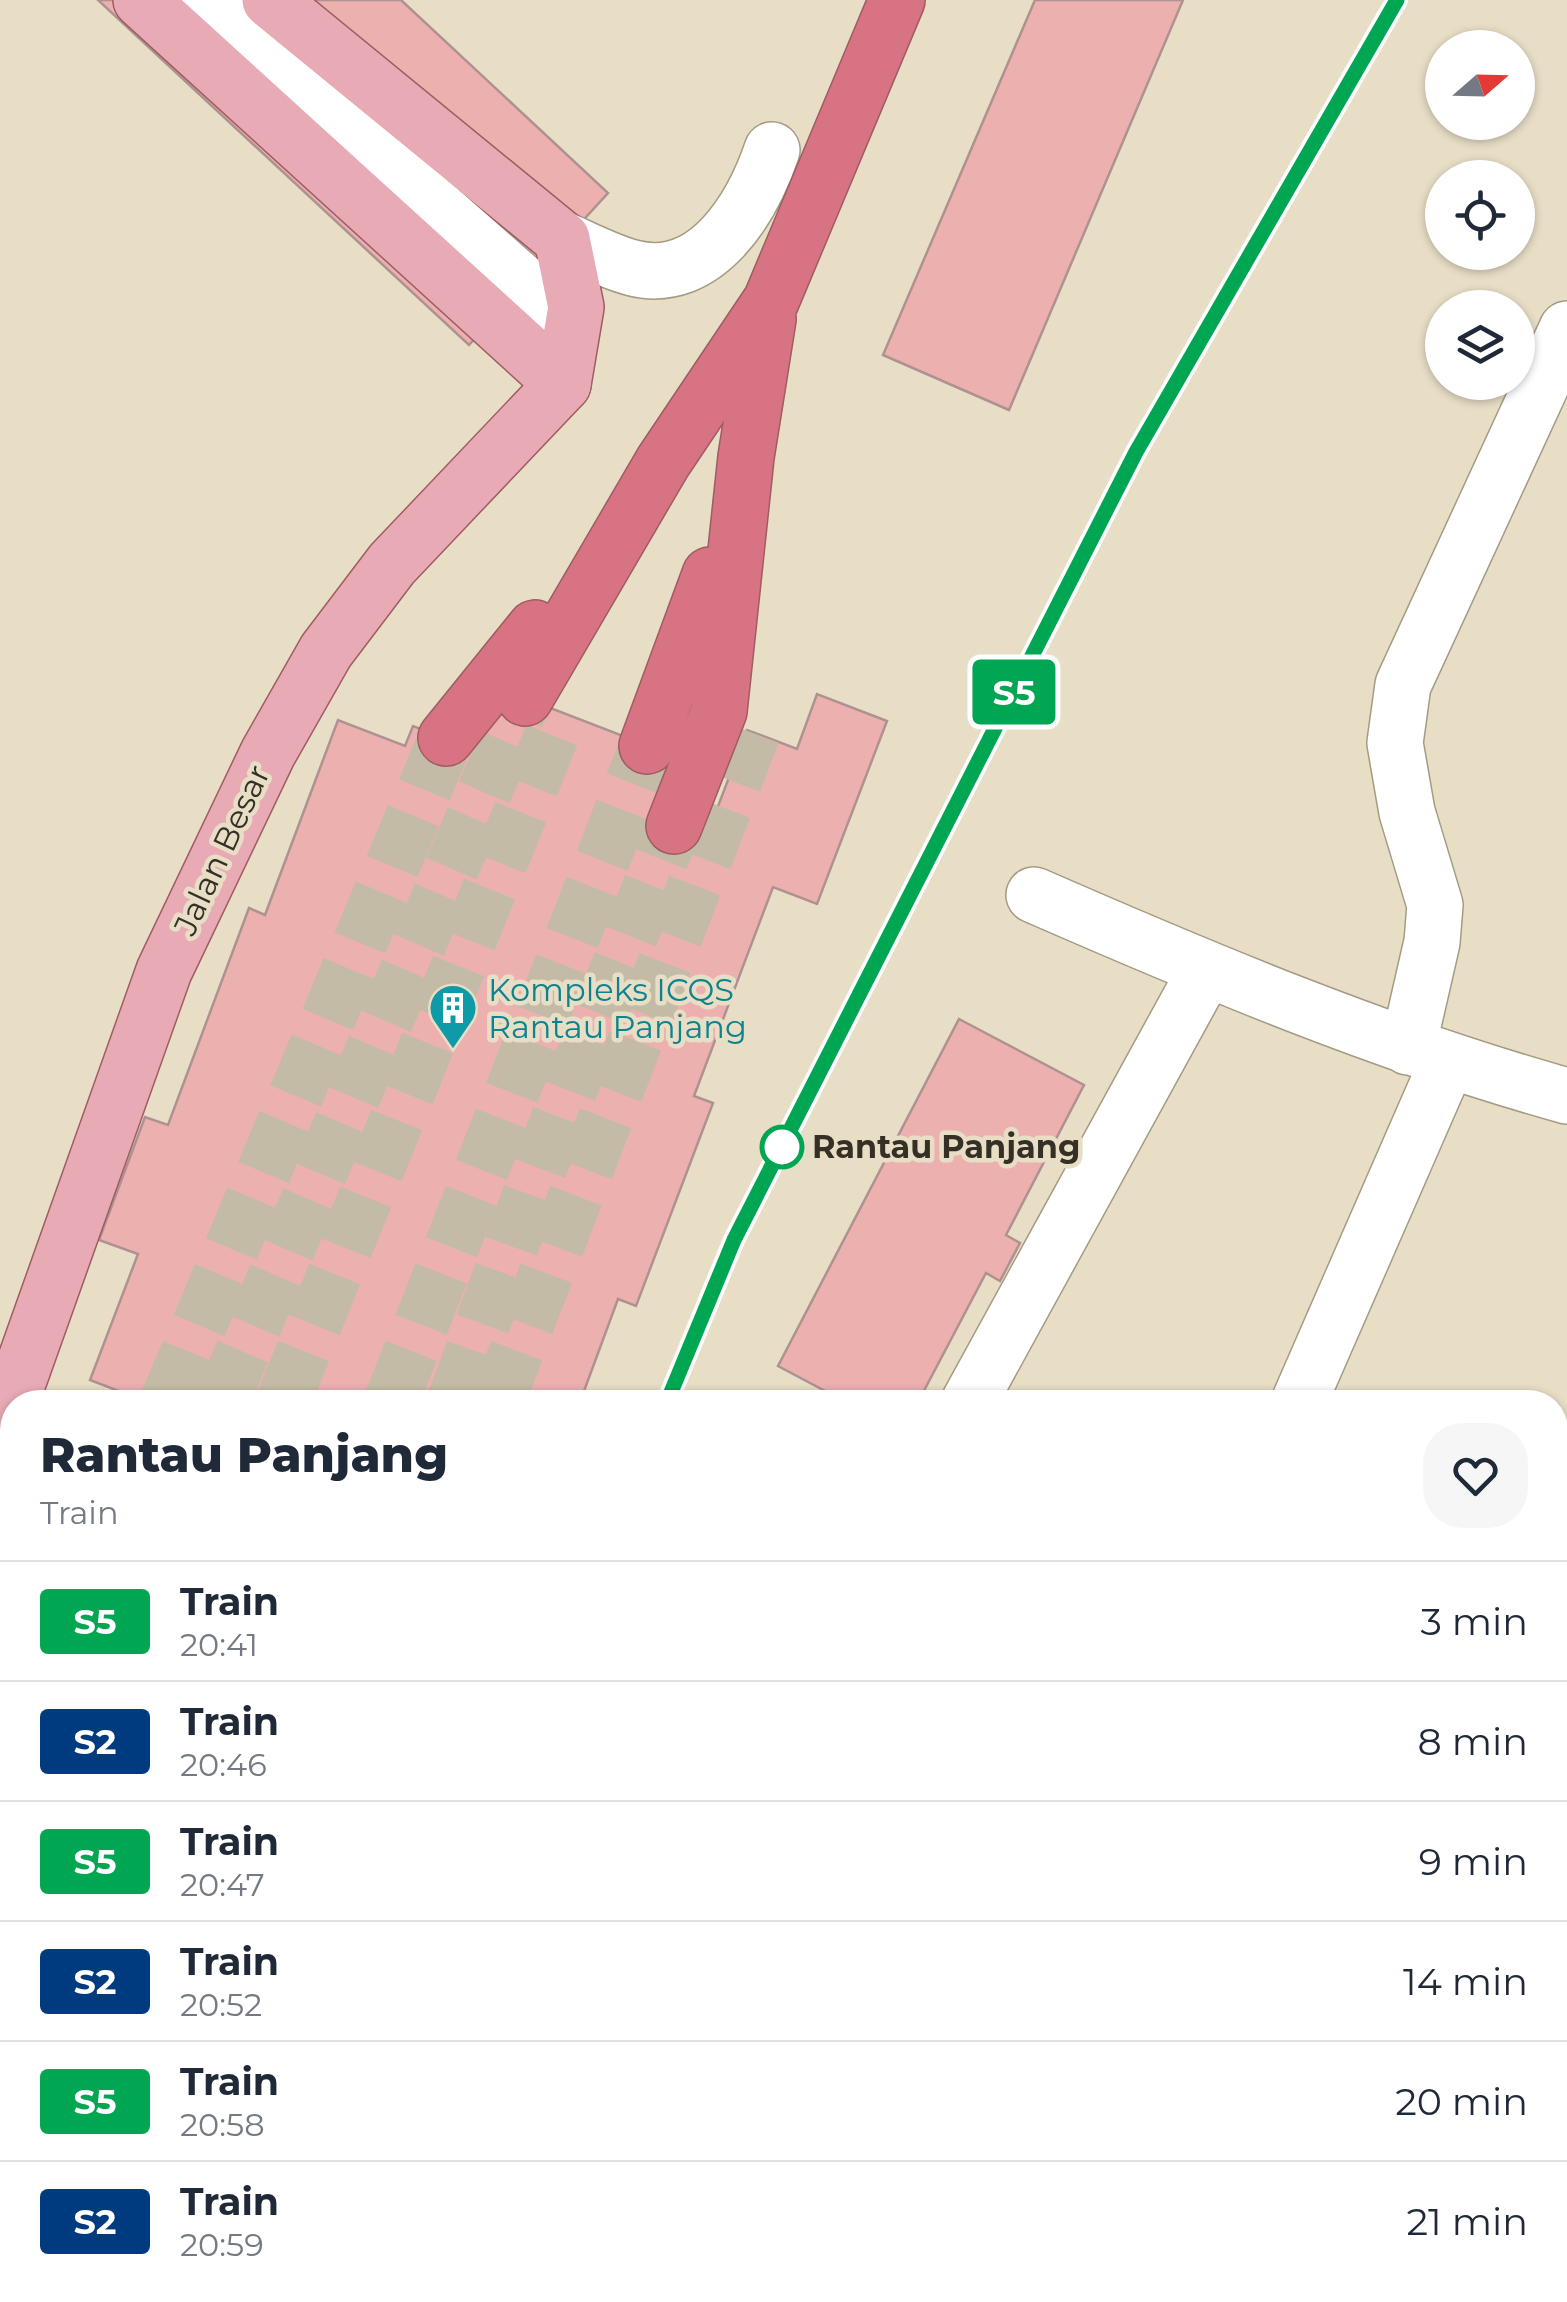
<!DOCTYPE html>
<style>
:root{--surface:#fff;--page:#f6f6f7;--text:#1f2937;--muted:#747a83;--line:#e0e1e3}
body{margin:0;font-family:Montserrat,sans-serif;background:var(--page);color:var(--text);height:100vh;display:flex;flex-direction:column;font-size:38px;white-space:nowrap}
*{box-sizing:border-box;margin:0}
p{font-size:32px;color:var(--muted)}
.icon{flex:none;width:55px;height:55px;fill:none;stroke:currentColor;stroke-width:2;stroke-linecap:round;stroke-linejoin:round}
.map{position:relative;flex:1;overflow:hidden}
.details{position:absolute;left:0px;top:1390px;width:1568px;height:912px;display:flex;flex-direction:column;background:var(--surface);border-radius:40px 40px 0 0;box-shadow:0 2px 8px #0004}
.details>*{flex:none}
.badge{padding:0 20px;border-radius:8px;font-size:35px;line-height:65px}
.needle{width:65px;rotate:70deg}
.fabs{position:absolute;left:1425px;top:30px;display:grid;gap:20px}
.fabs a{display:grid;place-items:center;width:110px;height:110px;border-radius:50%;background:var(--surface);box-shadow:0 2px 8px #0004;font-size:50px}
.map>.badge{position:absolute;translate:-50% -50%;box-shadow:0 0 0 5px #fff}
.round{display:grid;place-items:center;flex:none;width:105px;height:105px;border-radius:40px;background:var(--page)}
.headline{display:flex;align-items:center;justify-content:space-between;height:170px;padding:0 40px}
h1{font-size:48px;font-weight:800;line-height:75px}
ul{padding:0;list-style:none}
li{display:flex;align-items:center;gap:30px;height:120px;padding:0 40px;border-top:2px solid var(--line)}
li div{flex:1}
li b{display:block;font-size:38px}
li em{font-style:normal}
li .badge{min-width:110px;font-weight:700;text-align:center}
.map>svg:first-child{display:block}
.building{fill:#ecb0af;stroke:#ae9291;stroke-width:2.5}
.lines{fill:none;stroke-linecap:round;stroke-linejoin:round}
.major-tunnel{stroke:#c4bba6;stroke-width:55;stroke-dasharray:55 28;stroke-linecap:butt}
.highway-tunnel{stroke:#c4bba6;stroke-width:55;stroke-dasharray:55 28;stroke-linecap:butt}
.minor-casing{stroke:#a59b84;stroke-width:58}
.major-casing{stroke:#9f5c62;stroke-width:58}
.highway-casing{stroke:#9f5c62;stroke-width:58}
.path{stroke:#a39b89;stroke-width:6;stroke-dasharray:5 5;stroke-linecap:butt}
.minor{stroke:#fff;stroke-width:55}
.major{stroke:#e8abb5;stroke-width:55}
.highway{stroke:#d87383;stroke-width:55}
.rail{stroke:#857f6e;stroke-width:8;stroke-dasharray:12 12;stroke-linecap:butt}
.line-casing{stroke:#fff;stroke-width:22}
.line{stroke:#00a651;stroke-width:15}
.stop-dot{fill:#fff;stroke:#00a651;stroke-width:5}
.labels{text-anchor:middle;stroke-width:9;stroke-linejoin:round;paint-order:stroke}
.street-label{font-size:32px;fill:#343026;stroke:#e8dec6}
.culture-label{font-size:32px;fill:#0d838f;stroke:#e8dec6;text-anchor:start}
.stop-label{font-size:32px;font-weight:bold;fill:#343026;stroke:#e8dec6;text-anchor:start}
</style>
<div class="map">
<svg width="1567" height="2302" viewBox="0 0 1567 2302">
<rect width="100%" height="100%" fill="#e8dec6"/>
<path class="building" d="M 98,0 L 401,0 L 608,193 L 469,345 Z
M 1035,0 L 1183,0 L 1009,410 L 883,355 Z
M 501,689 L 675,756 L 674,826 L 706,838 L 747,730 L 797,749 L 817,694 L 887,721 L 817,904 L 773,887 L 694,1096 L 713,1103 L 636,1306 L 618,1299 L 580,1402 L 147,1402 L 90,1380 L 138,1254 L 99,1240 L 145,1117 L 168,1125 L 249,908 L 265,915 L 338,720 L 405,746 L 413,726 L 477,750 Z
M 959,1019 L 1084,1085 L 1006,1235 L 1020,1243 L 1000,1281 L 986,1273 L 918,1402 L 846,1402 L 778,1366 Z"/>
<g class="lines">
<path class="major-tunnel" d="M 454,1402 L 550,1140 L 674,826"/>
<path class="highway-tunnel" d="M 167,1402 L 446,738
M 221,1402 L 525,698
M 283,1402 L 561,712
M 391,1402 L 647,746
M 497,1402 L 753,733"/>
<g class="minor-casing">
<path id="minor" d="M 201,0 L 524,284 L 563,384
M 562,239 C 585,249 609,262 633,268 C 707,287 753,206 772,150
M 1034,895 C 1208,971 1384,1045 1567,1096
M 1408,1047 L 1432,942 L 1435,905 L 1407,812 L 1395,743 L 1403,685 L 1567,329
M 969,1402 L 1206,970
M 1299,1402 L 1447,1063
M 1300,2290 L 1304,2302
M 981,2302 L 983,2290"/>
</g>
<g class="major-casing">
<path id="major" d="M 141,0 L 563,384
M 0,1467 L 14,1393 L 164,971 L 268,753 L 326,651 L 392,564 L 563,384 L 576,307 L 562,239 L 270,0
M 0,1500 L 12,1569"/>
</g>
<g class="highway-casing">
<path id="highway" d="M 525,698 L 663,462 L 771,301 L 897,0
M 446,738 L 535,628
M 647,746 L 710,575
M 674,826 L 719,711 L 746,457 L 768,319
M 0,1902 L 12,1875
M 0,2087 L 12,2060"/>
</g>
<path class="path" d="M 0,2241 L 12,2212"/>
<use href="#minor" class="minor"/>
<use href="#major" class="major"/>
<use href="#highway" class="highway"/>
<path class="rail" d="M 667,1402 L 735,1240 L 1137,452 L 1397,0
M 405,2302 L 406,2290"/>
</g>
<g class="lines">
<g class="line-casing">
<path id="line" d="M 667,1402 L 734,1240 L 1136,452 L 1397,0"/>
</g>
<use href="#line" class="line"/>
</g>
<defs>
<g id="building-pin" transform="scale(2.5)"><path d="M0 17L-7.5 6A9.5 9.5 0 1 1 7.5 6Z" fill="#0f9aa8" stroke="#e8dec6"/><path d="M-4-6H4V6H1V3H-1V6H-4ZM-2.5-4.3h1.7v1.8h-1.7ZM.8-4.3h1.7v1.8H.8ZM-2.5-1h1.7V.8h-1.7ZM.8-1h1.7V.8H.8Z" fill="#fff"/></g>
</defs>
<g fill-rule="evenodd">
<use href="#building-pin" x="453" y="1008"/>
</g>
<circle class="stop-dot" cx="782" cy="1147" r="20"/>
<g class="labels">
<g class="street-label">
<text transform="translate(222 850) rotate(-65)" y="11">Jalan Besar</text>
</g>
<g class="culture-label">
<text x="488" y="1001">Kompleks ICQS<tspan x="488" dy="37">Rantau Panjang</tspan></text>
</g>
<g class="stop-label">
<text x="812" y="1158">Rantau Panjang</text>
</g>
</g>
</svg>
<div class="fabs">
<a><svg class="needle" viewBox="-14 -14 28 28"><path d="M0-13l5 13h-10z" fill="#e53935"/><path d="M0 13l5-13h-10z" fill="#747a83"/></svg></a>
<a><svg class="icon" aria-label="locate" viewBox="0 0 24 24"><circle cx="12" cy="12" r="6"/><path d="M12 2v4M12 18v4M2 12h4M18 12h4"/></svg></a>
<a><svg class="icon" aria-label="layers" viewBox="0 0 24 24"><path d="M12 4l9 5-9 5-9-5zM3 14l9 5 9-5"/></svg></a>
</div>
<b class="badge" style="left:1014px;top:692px;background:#00a651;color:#fff">S5</b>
<section class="details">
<div class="headline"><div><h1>Rantau Panjang</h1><p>Train</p></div><a class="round"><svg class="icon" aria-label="heart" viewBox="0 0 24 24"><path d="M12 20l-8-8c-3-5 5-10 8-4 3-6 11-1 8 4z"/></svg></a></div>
<ul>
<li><span class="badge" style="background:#00a651;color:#fff">S5</span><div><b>Train</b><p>20:41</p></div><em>3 min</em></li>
<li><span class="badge" style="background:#003b80;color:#fff">S2</span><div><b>Train</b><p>20:46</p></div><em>8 min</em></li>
<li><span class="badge" style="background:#00a651;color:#fff">S5</span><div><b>Train</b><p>20:47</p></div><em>9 min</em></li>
<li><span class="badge" style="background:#003b80;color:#fff">S2</span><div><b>Train</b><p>20:52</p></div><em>14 min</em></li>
<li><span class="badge" style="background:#00a651;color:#fff">S5</span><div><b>Train</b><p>20:58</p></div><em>20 min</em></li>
<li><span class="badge" style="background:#003b80;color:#fff">S2</span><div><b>Train</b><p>20:59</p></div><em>21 min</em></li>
</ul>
</section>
</div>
